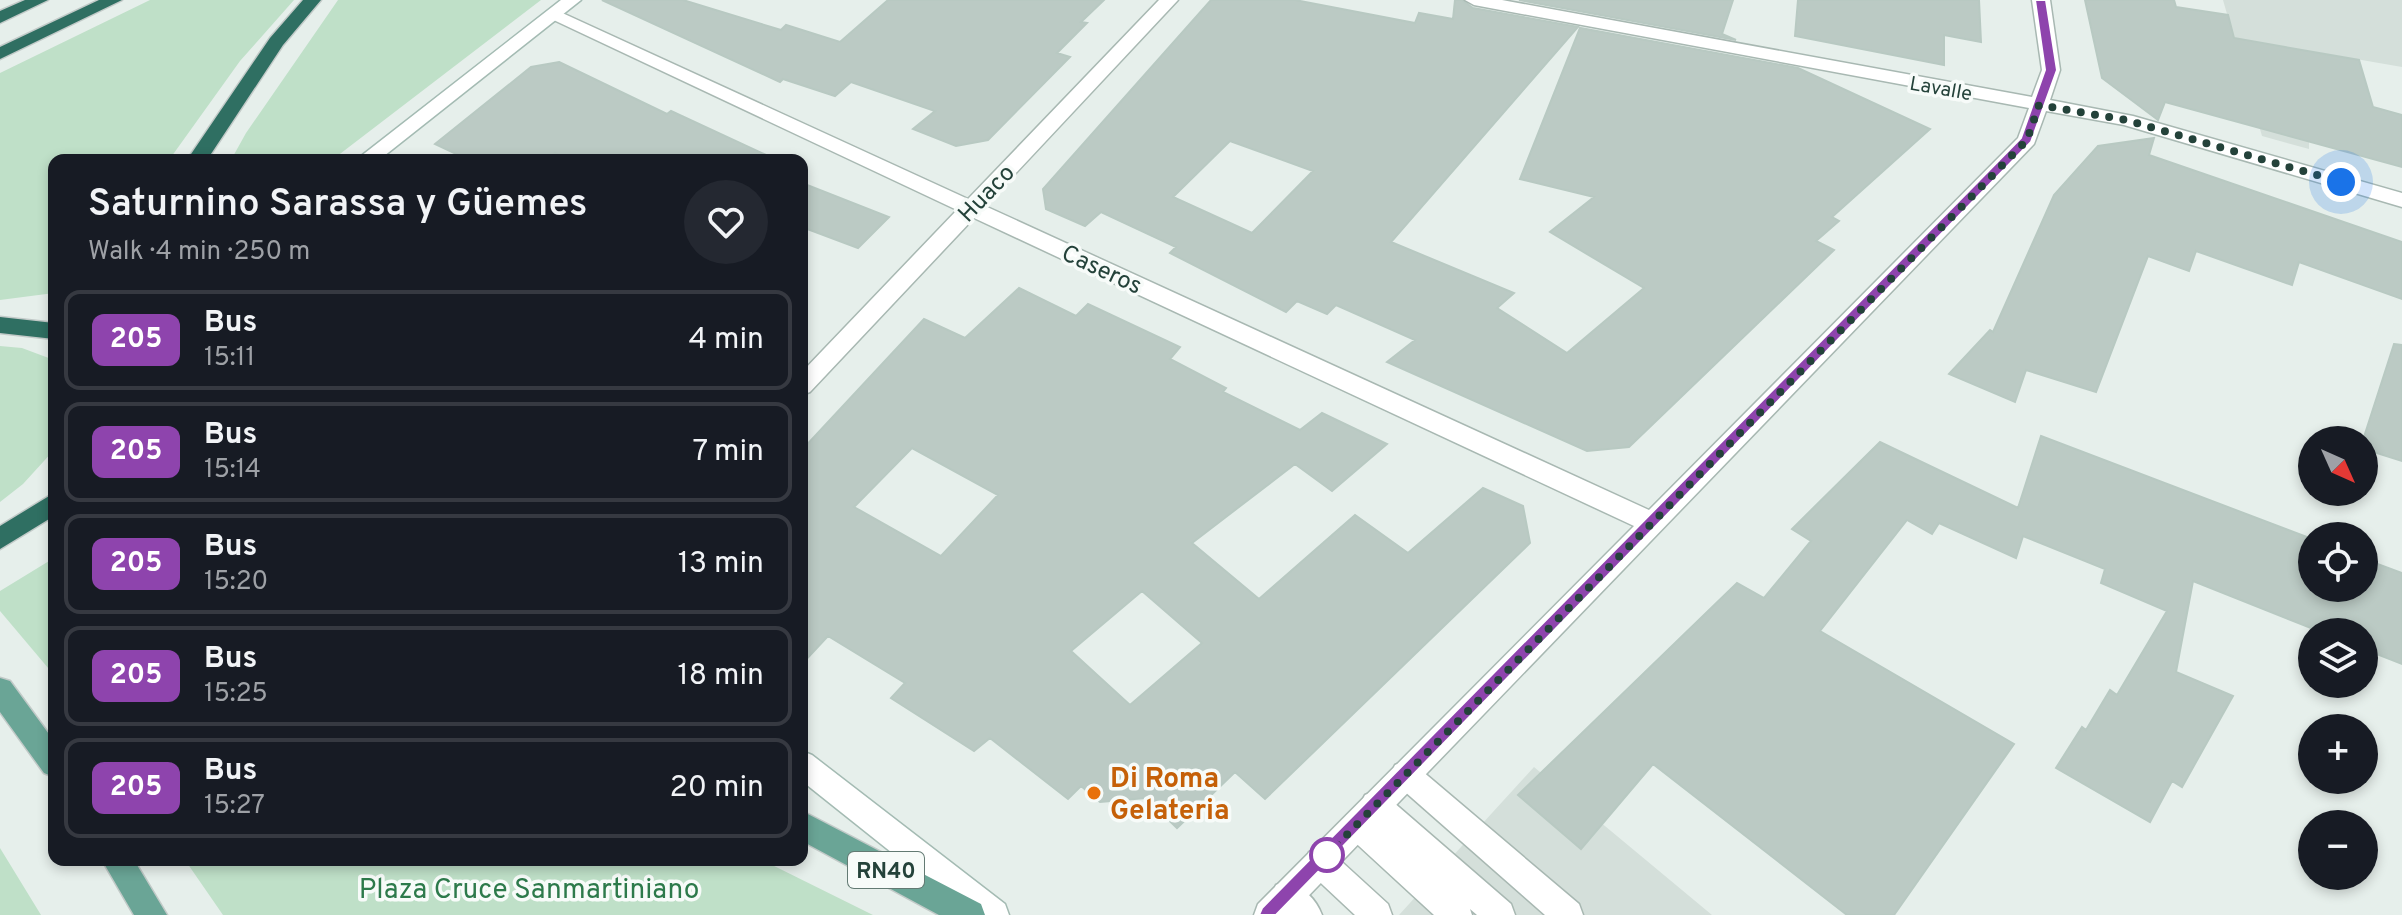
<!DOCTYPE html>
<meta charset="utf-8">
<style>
:root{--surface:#171b24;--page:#242831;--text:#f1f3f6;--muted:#9ea1a6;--line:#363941}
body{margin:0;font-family:Overpass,sans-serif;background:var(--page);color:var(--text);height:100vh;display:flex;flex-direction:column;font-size:30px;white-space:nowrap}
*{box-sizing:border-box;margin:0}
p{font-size:26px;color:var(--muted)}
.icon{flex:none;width:44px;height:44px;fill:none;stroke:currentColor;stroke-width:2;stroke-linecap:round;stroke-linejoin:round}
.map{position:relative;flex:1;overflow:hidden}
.details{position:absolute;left:48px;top:154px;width:760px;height:712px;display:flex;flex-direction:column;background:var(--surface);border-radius:16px;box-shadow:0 4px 12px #0003}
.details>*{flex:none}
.badge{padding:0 16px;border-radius:12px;font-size:28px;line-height:52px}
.needle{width:52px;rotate:135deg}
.tools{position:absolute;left:2298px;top:426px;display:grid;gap:16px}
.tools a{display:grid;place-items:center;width:80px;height:80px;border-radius:50%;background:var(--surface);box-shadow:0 4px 12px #0003;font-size:40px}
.you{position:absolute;width:40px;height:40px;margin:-20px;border:6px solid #fff;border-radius:50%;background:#1a73e8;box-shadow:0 0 0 12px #1a73e833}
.map>.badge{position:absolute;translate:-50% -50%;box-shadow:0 0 0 4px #fff}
.round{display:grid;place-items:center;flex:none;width:84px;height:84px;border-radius:42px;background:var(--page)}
.head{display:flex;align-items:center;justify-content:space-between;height:136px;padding:0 40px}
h1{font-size:38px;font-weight:600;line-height:60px}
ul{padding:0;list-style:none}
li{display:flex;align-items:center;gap:24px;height:100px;margin:0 16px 12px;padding:0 24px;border:4px solid var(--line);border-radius:16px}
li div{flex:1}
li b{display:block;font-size:30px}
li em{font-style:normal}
li .badge{min-width:88px;font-weight:700;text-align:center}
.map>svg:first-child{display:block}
.built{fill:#d4dfda}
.green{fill:#bfe0c8}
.building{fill:#bbcac4;stroke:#b8c9c2;stroke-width:2;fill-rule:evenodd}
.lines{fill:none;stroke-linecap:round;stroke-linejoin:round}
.lane-casing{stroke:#a8b8b2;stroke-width:3}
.street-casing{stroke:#a8b8b2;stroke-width:3}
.secondary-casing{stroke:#a4bbb3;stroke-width:3}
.primary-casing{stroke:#c2cac8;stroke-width:3}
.highway-casing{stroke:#c2cac8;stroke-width:3}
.lane{fill:#fff;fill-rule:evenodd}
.street{fill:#fff;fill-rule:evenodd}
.secondary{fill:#fff;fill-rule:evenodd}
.primary{fill:#6aa596;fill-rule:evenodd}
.highway{fill:#2f6f62;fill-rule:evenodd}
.line{fill:#8e44ad;stroke:#fff;stroke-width:2}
.walk{stroke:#24423a;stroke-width:8;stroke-dasharray:0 14.4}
.food-dot{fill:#e8710a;stroke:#f7fbf9;stroke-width:3}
.stop-dot{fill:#fff;stroke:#8e44ad;stroke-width:4}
.labels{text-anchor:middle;stroke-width:7;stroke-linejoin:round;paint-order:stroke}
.far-street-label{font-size:20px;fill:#24423a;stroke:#f7fbf9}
.shield{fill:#f7fbf9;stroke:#637a73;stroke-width:2}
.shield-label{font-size:22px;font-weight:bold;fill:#24423a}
.street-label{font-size:24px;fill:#24423a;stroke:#f7fbf9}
.near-food-label{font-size:28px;font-weight:bold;fill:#c56008;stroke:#f7fbf9;text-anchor:start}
.near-park-label{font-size:28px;fill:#2d7a4b;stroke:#f7fbf9}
</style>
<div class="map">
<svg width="2402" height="915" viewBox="0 0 2402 915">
<rect width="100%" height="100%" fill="#e6efeb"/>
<path class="built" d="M 2223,0 L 2402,0 L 2402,67 L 2304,50 L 2309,74 L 2309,149 L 2262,136 Z
M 1534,767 L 1712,915 L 1399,915 Z"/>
<path class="green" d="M 150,0 L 294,0 L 240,61 L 169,160 L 54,160 L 54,293 L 0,300 L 0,73 Z
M 338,0 L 541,0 L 332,160 L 231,160 L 246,133 Z
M 0,346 L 22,348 L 54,360 L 54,450 L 23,484 L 0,502 Z
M 54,558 L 54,675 L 0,611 L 0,591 Z
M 0,848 L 41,915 L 0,915 Z
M 185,860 L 762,860 L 873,915 L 223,915 Z"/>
<path class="building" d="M 602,0 L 683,0 L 781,30 L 786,25 L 840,42 L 888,0 L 1104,0 L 1081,22 L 1087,23 L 1057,53 L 1070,57 L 988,140 L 956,146 L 913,129 L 935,111 L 851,82 L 835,96 L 783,79 L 780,82 Z
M 1211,0 L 1295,0 L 1415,23 L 1419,13 L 1453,19 L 1455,0 L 1462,0 L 1473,8 L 1578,27 L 1391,242 L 1514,293 L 1497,308 L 1567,353 L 1644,288 L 1550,232 L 1594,197 L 1520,179 L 1580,28 L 1798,68 L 1930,129 L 1832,217 L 1839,221 L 1816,241 L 1834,250 L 1629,447 L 1587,451 L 1387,362 L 1415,340 L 1336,305 L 1327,314 L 1297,301 L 1286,312 L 1170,253 L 1176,247 L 1101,212 L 1085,226 L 1046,209 L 1043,189 ZM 1230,141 L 1313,171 L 1252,233 L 1173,197 Z
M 1519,0 L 1733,0 L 1722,34 L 1736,40 Z
M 1798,0 L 1979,0 L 1981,42 L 1944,35 L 1944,65 L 1795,36 Z
M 2085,0 L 2174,0 L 2176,7 L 2228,15 L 2234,38 L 2359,60 L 2373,107 L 2402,115 L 2402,167 L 2165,102 L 2158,120 L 2102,78 Z
M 559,62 L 667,114 L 671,111 L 777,160 L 569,160 L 555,153 L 545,160 L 469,160 L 435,144 L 531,67 Z
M 2154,138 L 2149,155 L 2402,242 L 2402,299 L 2299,262 L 2292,285 L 2196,251 L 2189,271 L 2148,256 L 2096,392 L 2026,370 L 2015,402 L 1949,374 L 1990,330 L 1993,332 L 2054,195 L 2098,146 Z
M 802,183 L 889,217 L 858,248 L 802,227 Z
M 1019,288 L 1076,316 L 1088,304 L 1180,347 L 1170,359 L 1226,388 L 1223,392 L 1300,430 L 1322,413 L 1387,444 L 1332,491 L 1295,464 L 1192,543 L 1259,599 L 1355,515 L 1408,553 L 1483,488 L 1523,506 L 1530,543 L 1265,799 L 1235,772 L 1177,828 L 1146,798 L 1100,802 L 1081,786 L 1068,799 L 990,738 L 974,751 L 891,698 L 905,683 L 828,636 L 802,664 L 802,450 L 924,319 L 965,338 ZM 912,448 L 998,495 L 941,556 L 854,507 ZM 1142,591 L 1202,643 L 1130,705 L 1071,651 Z
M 2394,344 L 2402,345 L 2402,461 L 2364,449 L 2363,440 Z
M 2041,436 L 2312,539 L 2312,588 L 2364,588 L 2364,559 L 2402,573 L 2402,664 L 2364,649 L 2364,632 L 2321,632 L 2193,581 L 2176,672 L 2233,696 L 2182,787 L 2172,781 L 2150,822 L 2056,768 L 2082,727 L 2086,730 L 2110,690 L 2117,695 L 2167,611 L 2101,583 L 2105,569 L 2023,536 L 2016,558 L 1939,523 L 1932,534 L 1907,520 L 1820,631 L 2014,744 L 1894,915 L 1847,915 L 1653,764 L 1581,849 L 1518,795 L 1737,583 L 1764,598 L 1811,541 L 1792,529 L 1880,442 L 2018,508 Z"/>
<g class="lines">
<g class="lane-casing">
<path id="lane" d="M 1405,761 L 1415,765 L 1579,904 L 1583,915 L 1545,915 L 1395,783 L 1391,774 L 1395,765 Z
M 1375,791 L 1385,795 L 1511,904 L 1515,915 L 1477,915 L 1470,909 L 1472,915 L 1434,915 L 1347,835 L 1342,825 L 1347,815 L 1357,811 L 1364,814 L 1360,805 L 1365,795 Z
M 1320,847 L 1331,852 L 1388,904 L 1392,915 L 1355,915 L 1309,872 L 1305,862 L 1309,852 Z
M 1287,881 C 1303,887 1316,899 1322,915 L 1285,915 L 1272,896 L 1276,885 Z"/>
</g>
<g class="street-casing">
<path id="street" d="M 1159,0 L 1178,0 L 985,206 L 1649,510 L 2018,138 L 2029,108 L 1474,5 L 1465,0 L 1502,0 L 2032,97 L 2042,70 L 2032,0 L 2050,0 L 2060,70 L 2050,100 L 2133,116 L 2402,193 L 2402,207 L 2124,125 L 2046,111 L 2034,144 L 1290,915 L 1254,915 L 1258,904 L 1634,526 L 974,218 L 810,392 L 802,395 L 802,372 L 957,210 L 543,15 L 552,10 L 558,11 L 968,199 Z"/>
</g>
<g class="secondary-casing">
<path id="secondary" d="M 561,0 L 581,0 L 379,160 L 356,160 Z
M 802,751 L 812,755 L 1005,904 L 1009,915 L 970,915 L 802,781 Z"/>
</g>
<g class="primary-casing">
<path id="primary" d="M 0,678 L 10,681 L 54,741 L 54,777 L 44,773 L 0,712 Z
M 802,811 L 981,904 L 985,915 L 939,915 L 802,841 Z
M 102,860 L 134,860 L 167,915 L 134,915 Z"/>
</g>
<g class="highway-casing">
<path id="highway" d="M 25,0 L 48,0 L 0,23 L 0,11 Z
M 99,0 L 122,0 L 0,59 L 0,47 Z
M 303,0 L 321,0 L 283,45 L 207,160 L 187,160 L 270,38 Z
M 0,317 L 54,323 L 54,339 L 0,333 Z
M 54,493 L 54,516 L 0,549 L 0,526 Z"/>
</g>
<use href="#lane" class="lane"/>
<use href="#street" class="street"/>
<use href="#secondary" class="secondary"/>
<use href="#primary" class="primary"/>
<use href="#highway" class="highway"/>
</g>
<path class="line" d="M 2035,0 L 2046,0 L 2057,70 L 2031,142 L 1276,915 L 1259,915 L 1262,908 L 2021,138 L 2045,70 Z"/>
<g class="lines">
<path class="walk" d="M 1327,855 L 2027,140 L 2039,105 L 2126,120 L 2341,182"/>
</g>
<circle class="food-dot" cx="1094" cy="793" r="8"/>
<circle class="stop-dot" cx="1327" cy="855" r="16"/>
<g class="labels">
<g class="far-street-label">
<text transform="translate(1941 88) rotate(10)" y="7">Lavalle</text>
</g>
<rect class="shield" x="848" y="852" width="76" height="36" rx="6"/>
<g class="shield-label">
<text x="886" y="878">RN40</text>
</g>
<g class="street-label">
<text transform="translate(986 193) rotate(-46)" y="8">Huaco</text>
<text transform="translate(1102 269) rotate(25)" y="8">Caseros</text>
</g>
<g class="near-food-label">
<text x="1110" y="787">Di Roma<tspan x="1110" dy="32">Gelateria</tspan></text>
</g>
<g class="near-park-label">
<text x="529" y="898">Plaza Cruce Sanmartiniano</text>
</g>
</g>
</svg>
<div class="tools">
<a><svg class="needle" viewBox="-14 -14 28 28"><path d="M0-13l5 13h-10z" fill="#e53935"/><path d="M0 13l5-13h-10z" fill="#9ea1a6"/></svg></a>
<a><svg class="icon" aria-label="locate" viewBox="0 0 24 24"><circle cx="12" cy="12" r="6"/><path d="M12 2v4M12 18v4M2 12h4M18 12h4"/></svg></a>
<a><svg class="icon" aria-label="layers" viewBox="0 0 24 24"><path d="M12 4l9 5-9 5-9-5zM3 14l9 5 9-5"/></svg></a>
<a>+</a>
<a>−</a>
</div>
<div class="you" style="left:2341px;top:182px"></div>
<section class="details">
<div class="head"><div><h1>Saturnino Sarassa y Güemes</h1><p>Walk · 4 min · 250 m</p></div><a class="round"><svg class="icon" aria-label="heart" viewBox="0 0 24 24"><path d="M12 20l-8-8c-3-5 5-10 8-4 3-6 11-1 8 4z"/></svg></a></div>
<ul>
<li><span class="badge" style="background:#8e44ad;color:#fff">205</span><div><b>Bus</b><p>15:11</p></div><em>4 min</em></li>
<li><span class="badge" style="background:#8e44ad;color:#fff">205</span><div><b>Bus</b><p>15:14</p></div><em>7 min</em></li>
<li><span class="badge" style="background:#8e44ad;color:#fff">205</span><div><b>Bus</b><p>15:20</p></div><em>13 min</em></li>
<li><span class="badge" style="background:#8e44ad;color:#fff">205</span><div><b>Bus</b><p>15:25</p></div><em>18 min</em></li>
<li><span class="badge" style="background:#8e44ad;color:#fff">205</span><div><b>Bus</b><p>15:27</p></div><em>20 min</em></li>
</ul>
</section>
</div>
